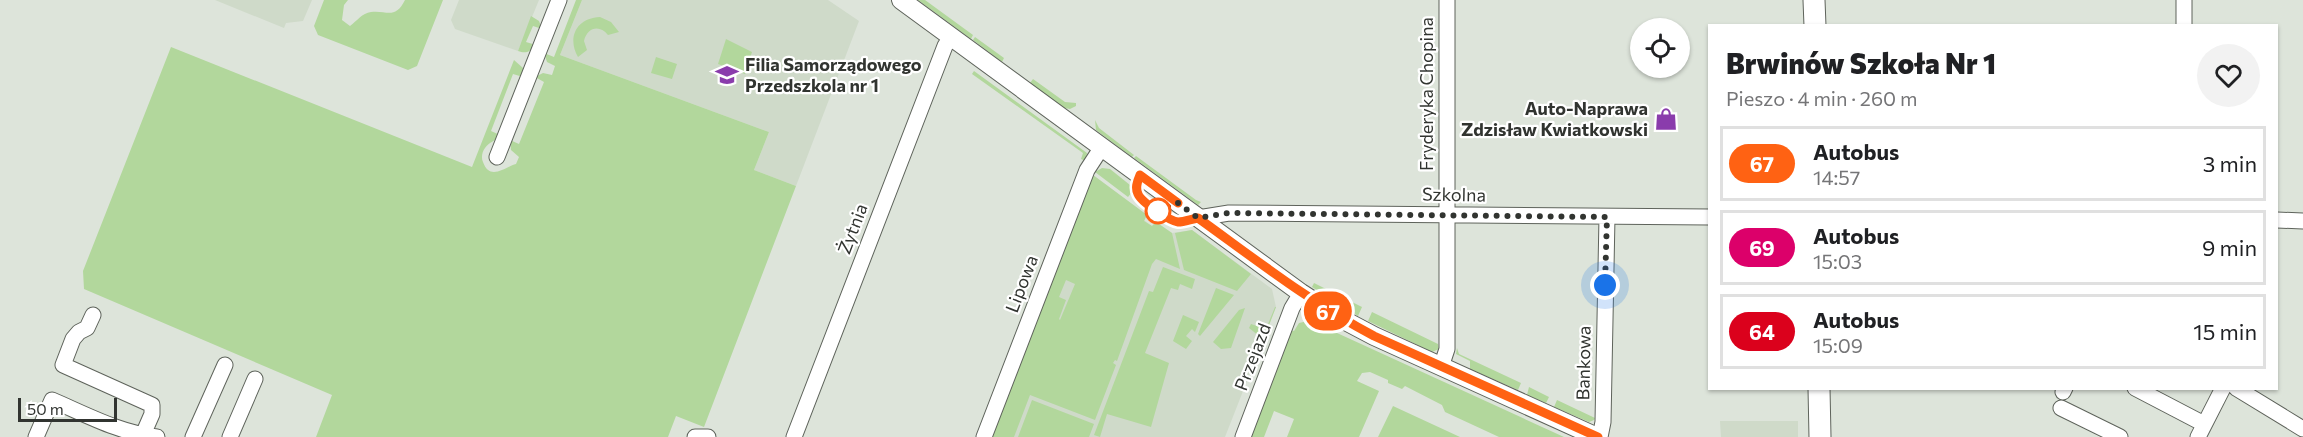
<!DOCTYPE html>
<html lang="pl">
<meta charset="utf-8">
<style>
:root{--surface:#fff;--page:#f2f2f2;--text:#202124;--muted:#757577;--line:#e0e0e0}
body{margin:0;font-family:Commissioner,sans-serif;background:var(--page);color:var(--text);height:100vh;display:flex;flex-direction:column;font-size:22px;white-space:nowrap}
*{box-sizing:border-box;margin:0}
p{font-size:20px;color:var(--muted)}
.icon{flex:none;width:33px;height:33px;fill:none;stroke:currentColor;stroke-width:2;stroke-linecap:round;stroke-linejoin:round}
.map{position:relative;flex:1;overflow:hidden}
.sheet{position:absolute;left:1708px;top:24px;width:570px;height:366px;display:flex;flex-direction:column;background:var(--surface);border-radius:0px;box-shadow:0 2px 4px #0004}
.sheet>*{flex:none}
.badge{padding:0 12px;border-radius:20px;font-size:21px;line-height:39px}
.buttons{position:absolute;left:1630px;top:18px;display:grid;gap:12px}
.buttons a{display:grid;place-items:center;width:60px;height:60px;border-radius:50%;background:var(--surface);box-shadow:0 2px 4px #0004;font-size:30px}
.scale{position:absolute;left:18px;bottom:15px;width:99px;box-sizing:border-box;padding-left:6px;border:3px solid #313430;border-top:0;font-size:16px;line-height:21px;white-space:nowrap;color:#313430;-webkit-text-stroke:4px #fff;paint-order:stroke}
.you{position:absolute;width:30px;height:30px;margin:-15px;border:4px solid #fff;border-radius:50%;background:#1a73e8;box-shadow:0 0 0 9px #1a73e833}
.map>.badge{position:absolute;translate:-50% -50%;box-shadow:0 0 0 3px #fff}
.round{display:grid;place-items:center;flex:none;width:63px;height:63px;border-radius:32px;background:var(--page)}
.head{display:flex;align-items:center;justify-content:space-between;height:102px;padding:0 18px}
h1{font-size:28px;font-weight:800;line-height:45px}
ul{padding:0;list-style:none}
li{display:flex;align-items:center;gap:18px;height:75px;margin:0 12px 9px;padding:0 6px;border:3px solid var(--line);border-radius:0px}
li div{flex:1}
li b{display:block;font-size:22px}
li em{font-style:normal}
li .badge{min-width:66px;font-weight:700;text-align:center}
.map>svg:first-child{display:block}
.built{fill:#cfdac9}
.green{fill:#b2d79c;fill-rule:evenodd}
.lines{fill:none;stroke-linecap:round;stroke-linejoin:round}
.minor-casing{stroke:#5e635b;stroke-width:17}
.tertiary-casing{stroke:#5e635b;stroke-width:20}
.secondary-casing{stroke:#5e635b;stroke-width:23}
.minor{stroke:#fff;stroke-width:15}
.tertiary{stroke:#fff;stroke-width:18}
.secondary{stroke:#fff;stroke-width:21}
.line-casing{stroke:#fff;stroke-width:14}
.line{stroke:#ff6213;stroke-width:9}
.walk{stroke:#313430;stroke-width:6;stroke-dasharray:0 10.8}
.stop-dot{fill:#fff;stroke:#ff6213;stroke-width:3}
.labels{text-anchor:middle;stroke-width:4.5;stroke-linejoin:round;paint-order:stroke}
.poi-label{font-size:18px;font-weight:bold;fill:#313430;stroke:#fff;text-anchor:start}
.street-label{font-size:18px;fill:#313430;stroke:#fff}
</style>
<div class="map">
<svg width="2303" height="437" viewBox="0 0 2303 437">
<rect width="100%" height="100%" fill="#dde4da"/>
<path class="built" d="M 215,0 L 312,0 L 303,21 L 286,23 L 284,28 Z
M 459,0 L 539,0 L 518,51 L 455,29 L 451,20 Z
M 582,0 L 828,0 L 859,21 L 796,186 L 754,170 L 769,132 L 560,55 Z
M 1093,175 L 1147,215 L 1144,220 L 1152,226 L 1156,222 L 1172,233 L 1192,230 L 1272,289 L 1276,307 L 1225,437 L 992,437 Z
M 1720,421 L 1798,421 L 1798,437 L 1721,437 Z"/>
<path class="green" d="M 324,0 L 348,0 L 344,5 L 342,20 L 350,26 C 357,21 362,13 371,12 C 387,10 395,20 405,0 L 443,0 L 417,66 L 408,70 L 318,35 L 314,26 Z
M 576,0 L 582,0 L 560,55 L 769,132 L 754,170 L 796,186 L 704,427 L 676,416 L 668,437 L 316,437 L 332,395 L 84,289 L 83,271 L 171,47 L 472,167 L 514,60 L 523,68 L 523,77 L 513,74 L 491,131 L 500,135 C 496,141 489,142 485,148 C 482,152 481,158 483,162 C 490,182 506,166 516,164 L 519,157 L 511,150 L 510,140 L 519,144 L 544,82 L 535,77 L 543,73 L 552,75 L 555,66 L 547,62 L 544,53 L 554,57 Z
M 918,0 L 925,0 L 973,35 L 971,39 Z
M 531,16 L 539,21 L 542,29 L 533,26 L 526,42 L 536,45 C 530,52 526,54 518,51 Z
M 600,17 L 611,22 L 619,32 L 608,35 C 599,24 587,28 584,41 L 587,50 L 578,57 C 567,38 576,18 600,17 Z
M 975,37 L 1004,58 L 1002,62 L 973,40 Z
M 726,39 L 752,52 L 745,74 L 718,64 Z
M 656,57 L 677,64 L 672,79 L 651,73 Z
M 974,71 L 1087,153 L 1086,161 L 1081,159 L 1083,153 L 972,74 Z
M 1033,79 L 1065,102 L 1076,103 L 1076,106 L 1070,109 L 1064,108 L 1030,83 Z
M 1095,120 L 1099,128 L 1134,155 L 1132,157 L 1096,130 Z
M 1136,156 L 1196,200 L 1201,202 L 1198,205 L 1134,158 Z
M 1102,168 L 1110,169 L 1130,185 L 1132,192 L 1128,197 L 1095,172 Z
M 1093,175 L 1147,215 L 1144,221 L 1152,226 L 1156,222 L 1172,233 L 1180,269 L 1156,259 L 1152,264 L 1117,361 L 1115,360 L 1113,363 L 1116,365 L 1095,420 L 1030,395 L 1014,437 L 992,437 ZM 1066,280 L 1075,284 L 1060,320 L 1059,319 L 1066,300 L 1059,297 Z
M 1192,230 L 1251,274 L 1237,291 L 1184,270 L 1175,233 Z
M 1163,267 L 1195,279 L 1192,289 L 1180,284 L 1178,290 L 1171,288 L 1145,353 L 1169,363 L 1151,427 L 1107,414 L 1100,437 L 1094,435 L 1149,291 L 1153,292 Z
M 1314,283 L 1362,307 L 1358,316 L 1312,287 Z
M 1216,288 L 1234,295 L 1200,336 L 1198,334 Z
M 1275,307 L 1276,307 L 1251,372 L 1247,371 L 1259,336 L 1249,328 L 1251,324 L 1266,329 Z
M 1245,308 L 1231,348 L 1221,349 L 1213,342 L 1239,310 Z
M 1372,312 L 1438,344 L 1439,349 L 1432,352 L 1368,321 Z
M 1183,315 L 1199,322 L 1195,332 L 1192,329 L 1186,336 L 1192,341 L 1186,349 L 1173,341 Z
M 1308,321 L 1313,322 L 1564,437 L 1499,437 L 1445,412 L 1442,405 L 1405,386 L 1402,389 L 1388,383 L 1388,380 L 1370,372 L 1362,373 L 1357,381 L 1379,391 L 1359,437 L 1287,437 L 1294,419 L 1274,411 L 1264,437 L 1249,437 L 1290,330 L 1294,331 L 1299,323 Z
M 1457,348 L 1459,354 L 1521,383 L 1518,390 L 1470,369 L 1470,361 L 1456,354 Z
M 1529,387 L 1549,397 L 1546,403 L 1527,395 Z
M 1032,400 L 1094,424 L 1089,437 L 1018,437 Z
M 1557,400 L 1595,418 L 1594,420 L 1589,422 L 1554,407 Z
M 1393,406 L 1460,437 L 1378,437 Z"/>
<g class="lines">
<g class="minor-casing">
<path id="minor" d="M 2184,0 L 2184,26
M 497,157 L 559,0
M 1198,218 L 1229,213 L 1710,217
M 2277,220 L 2303,221
M 93,315 L 87,328 L 79,332 L 73,339 L 63,365 L 152,405 L 152,414 L 142,437
M 1441,367 L 1447,349 L 1447,0
M 2135,388 L 2204,424
M 2236,388 L 2303,429
M 2063,392 L 2065,388
M 2061,408 L 2120,437
M 36,437 L 52,400 C 87,415 120,433 157,437
M 193,437 L 225,365
M 230,437 L 255,379
M 695,437 L 708,437
M 794,437 L 945,46 L 951,37
M 984,437 L 1087,170 L 1102,147
M 1243,437 L 1292,308 L 1301,293
M 1600,437 L 1603,422 L 1607,217
M 2198,437 L 2223,388"/>
</g>
<g class="tertiary-casing">
<path id="tertiary" d="M 901,0 L 1301,293 L 1338,317 L 1374,336 L 1597,437"/>
</g>
<g class="secondary-casing">
<path id="secondary" d="M 1814,0 L 1815,26
M 1819,388 L 1820,437"/>
</g>
<use href="#minor" class="minor"/>
<use href="#tertiary" class="tertiary"/>
<use href="#secondary" class="secondary"/>
</g>
<g class="lines">
<g class="line-casing">
<path id="line" d="M 1178,203 L 1140,175 C 1137,182 1135,188 1138,194 C 1141,202 1170,221 1178,222 C 1185,222 1191,219 1198,218 C 1255,259 1311,303 1374,336 L 1598,437"/>
</g>
<use href="#line" class="line"/>
<path class="walk" d="M 1158,211 L 1178,203 L 1198,218 L 1229,213 L 1607,217 L 1605,285"/>
</g>
<defs>
<g id="school-bare" transform="scale(1.8)"><path d="M0-5L7-2L0 1L-7-2ZM-4 1L0 2.5L4 1V4Q0 6-4 4Z" fill="#8a3cac" stroke="#fff" stroke-width="2.5" paint-order="stroke"/></g>
<g id="shop-bare" transform="scale(1.8)"><path d="M-5-2.5h2.3a2.7 3.5 0 0 1 5.4 0H5L5.5 6h-11ZM-1.5-2.5h3a1.5 2.3 0 0 0-3 0Z" fill="#8a3cac" stroke="#fff" stroke-width="2.5" paint-order="stroke"/></g>
</defs>
<g fill-rule="evenodd">
<use href="#school-bare" x="727" y="75"/>
<use href="#shop-bare" x="1666" y="119"/>
</g>
<circle class="stop-dot" cx="1158" cy="211" r="12"/>
<g class="labels">
<g class="poi-label">
<text x="745" y="71">Filia Samorządowego<tspan x="745" dy="21">Przedszkola nr 1</tspan></text>
<text x="1648" y="115" text-anchor="end">Auto-Naprawa<tspan x="1648" dy="21">Zdzisław Kwiatkowski</tspan></text>
</g>
<g class="street-label">
<text transform="translate(1427 94) rotate(-90)" y="6">Fryderyka Chopina</text>
<text transform="translate(1454 195) rotate(1)" y="6">Szkolna</text>
<text transform="translate(853 229) rotate(-69)" y="6">Żytnia</text>
<text transform="translate(1022 284) rotate(-69)" y="6">Lipowa</text>
<text transform="translate(1253 357) rotate(-69)" y="6">Przejazd</text>
<text transform="translate(1584 363) rotate(-89)" y="6">Bankowa</text>
</g>
</g>
</svg>
<div class="buttons">
<a><svg class="icon" aria-label="locate" viewBox="0 0 24 24"><circle cx="12" cy="12" r="6"/><path d="M12 2v4M12 18v4M2 12h4M18 12h4"/></svg></a>
</div>
<div class="scale">50 m</div>
<div class="you" style="left:1605px;top:285px"></div>
<b class="badge" style="left:1328px;top:311px;background:#ff6213;color:#fff">67</b>
<section class="sheet">
<div class="head"><div><h1>Brwinów Szkoła Nr 1</h1><p>Pieszo · 4 min · 260 m</p></div><a class="round"><svg class="icon" aria-label="heart" viewBox="0 0 24 24"><path d="M12 20l-8-8c-3-5 5-10 8-4 3-6 11-1 8 4z"/></svg></a></div>
<ul>
<li><span class="badge" style="background:#ff6213;color:#fff">67</span><div><b>Autobus</b><p>14:57</p></div><em>3 min</em></li>
<li><span class="badge" style="background:#dc006a;color:#fff">69</span><div><b>Autobus</b><p>15:03</p></div><em>9 min</em></li>
<li><span class="badge" style="background:#db011c;color:#fff">64</span><div><b>Autobus</b><p>15:09</p></div><em>15 min</em></li>
</ul>
</section>
</div>
